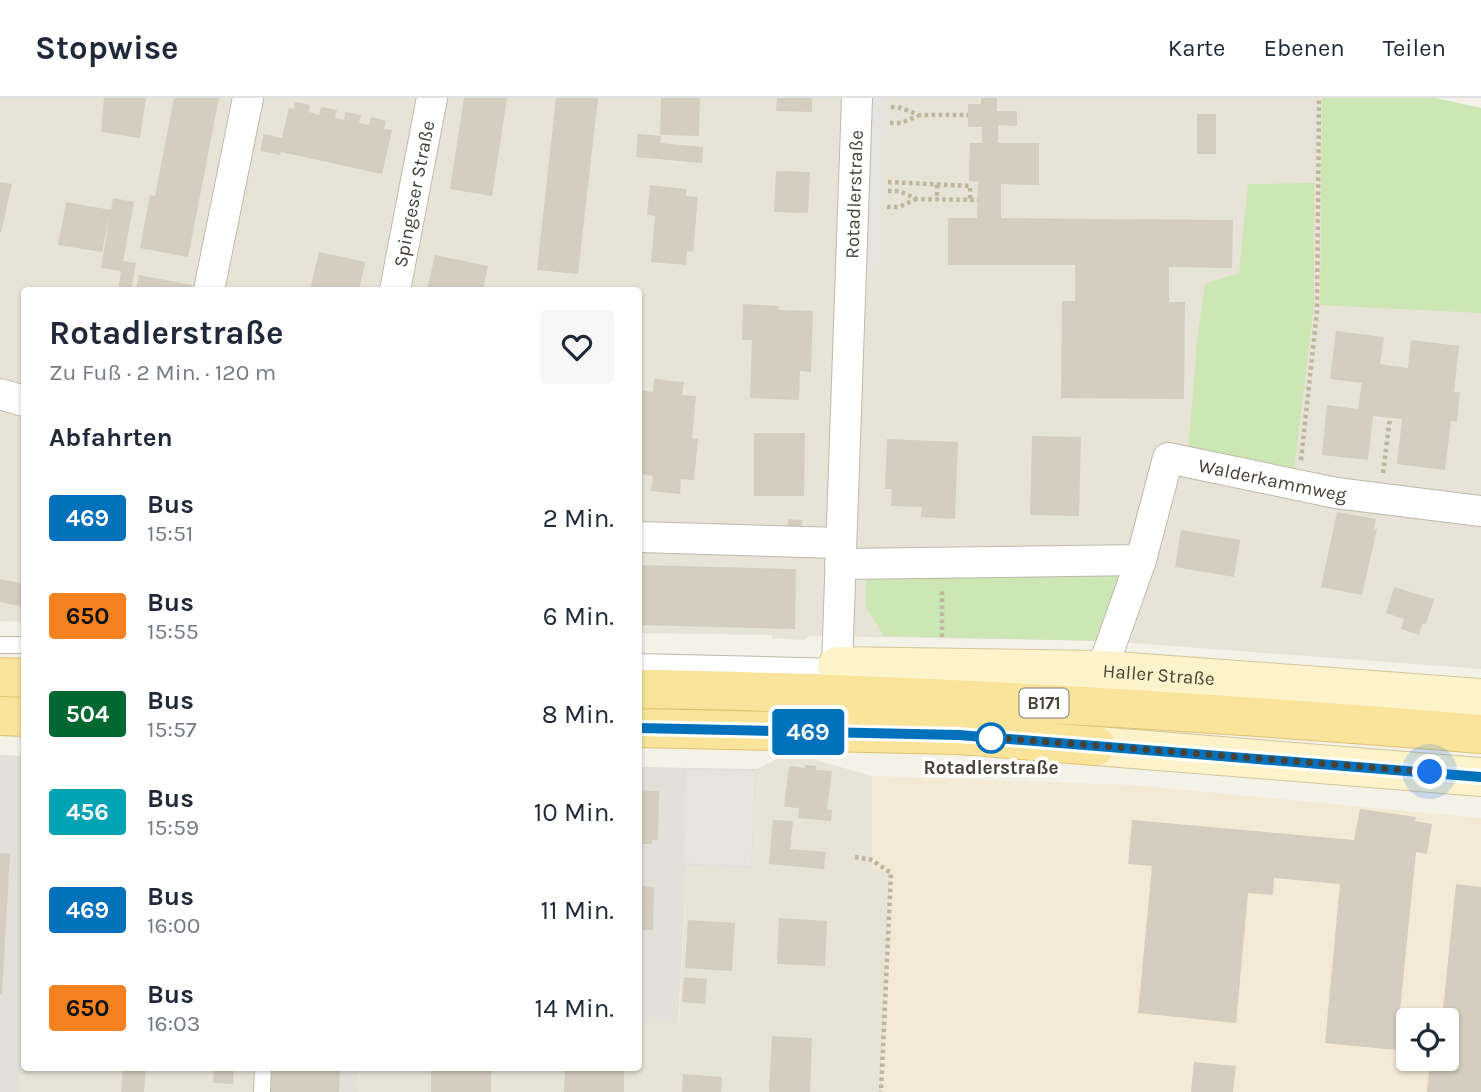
<!DOCTYPE html>
<html lang="de">
<meta charset="utf-8">
<style>
:root{--surface:#fff;--page:#f6f6f7;--text:#1f2937;--muted:#747a83;--line:#e0e1e3}
body{margin:0;font-family:Karla,sans-serif;background:var(--page);color:var(--text);height:100vh;display:flex;flex-direction:column;font-size:26px;white-space:nowrap}
*{box-sizing:border-box;margin:0}
p{font-size:23px;color:var(--muted)}
.icon{flex:none;width:38px;height:38px;fill:none;stroke:currentColor;stroke-width:2;stroke-linecap:round;stroke-linejoin:round}
.map{position:relative;flex:1;overflow:hidden}
.panel{position:absolute;left:21px;top:189px;width:621px;height:784px;display:flex;flex-direction:column;background:var(--surface);border-radius:7px;box-shadow:0 2px 5px #0004}
.panel>*{flex:none}
.badge{padding:0 14px;border-radius:5px;font-size:24px;line-height:46px}
.fabs{position:absolute;left:1396px;top:910px;display:grid;gap:14px}
.fabs a{display:grid;place-items:center;width:63px;height:63px;border-radius:7px;background:var(--surface);box-shadow:0 2px 5px #0004;font-size:35px}
.you{position:absolute;width:35px;height:35px;margin:-18px;border:5px solid #fff;border-radius:50%;background:#1a73e8;box-shadow:0 0 0 10px #1a73e833}
.map>.badge{position:absolute;translate:-50% -50%;box-shadow:0 0 0 4px #fff}
h2{padding:0 28px;font-size:26px;line-height:63px}
.round{display:grid;place-items:center;flex:none;width:74px;height:74px;border-radius:7px;background:var(--page)}
.summary{display:flex;align-items:center;justify-content:space-between;height:119px;padding:0 28px}
h1{font-size:33px;font-weight:700;line-height:52px}
ul{padding:0;list-style:none}
li{display:flex;align-items:center;gap:21px;height:98px;padding:0 28px}
li div{flex:1}
li b{display:block;font-size:26px}
li em{font-style:normal}
li .badge{min-width:77px;font-weight:700;text-align:center}
header{display:flex;align-items:center;gap:42px;box-sizing:border-box;height:98px;padding:0 35px;background:var(--surface);border-bottom:2px solid var(--line)}
header strong{font-size:33px}
nav{display:flex;gap:38px;margin-inline-start:auto;font-size:24px}
.map>svg:first-child{display:block}
.residential{fill:#e7e3d7}
.commercial{fill:#f4e9d5;fill-rule:evenodd}
.industrial{fill:#e3e0da}
.green{fill:#cce6b4}
.parking{fill:#e5e4e0}
.building{fill:#d5cdbf}
.lines{fill:none;stroke-linecap:round;stroke-linejoin:round}
.lane-casing{stroke:#bfb9ac;stroke-width:18}
.street-casing{stroke:#bfb9ac;stroke-width:32}
.secondary-casing{stroke:#d1c69a;stroke-width:40}
.primary-casing{stroke:#dfc36c;stroke-width:40}
.path{stroke:#c0b69e;stroke-width:4.5;stroke-dasharray:3.5 3.5;stroke-linecap:butt}
.lane{stroke:#fff;stroke-width:16}
.street{stroke:#fff;stroke-width:30}
.secondary{stroke:#fcf3ca;stroke-width:38}
.primary{stroke:#fae49c;stroke-width:38}
.line-casing{stroke:#fff;stroke-width:16}
.line{stroke:#0072bc;stroke-width:10}
.walk{stroke:#474238;stroke-width:7;stroke-dasharray:0 12.6}
.stop-dot{fill:#fff;stroke:#0072bc;stroke-width:3.5}
.labels{text-anchor:middle;stroke-width:7;stroke-linejoin:round;paint-order:stroke}
.shield{fill:#fff;stroke:#7e7b74;stroke-width:2}
.shield-label{font-size:18px;font-weight:bold;fill:#474238}
.street-label{font-size:19px;fill:#474238;stroke:#fff}
.stop-label{font-size:19px;font-weight:bold;fill:#474238;stroke:#fff}
</style>
<header>
<strong>Stopwise</strong>
<nav><a>Karte</a><a>Ebenen</a><a>Teilen</a></nav>
</header>
<div class="map">
<svg width="1481" height="994" viewBox="0 0 1481 994">
<rect width="100%" height="100%" fill="#f4f1e9"/>
<path class="residential" d="M 0,0 L 1435,0 L 1481,10 L 1481,571 L 1104,543 L 810,538 L 804,542 L 772,540 L 772,537 L 639,535 L 639,192 L 24,192 L 24,524 L 0,523 Z
M 779,660 L 809,660 L 872,678 L 872,770 L 891,775 L 881,994 L 358,994 L 359,970 L 639,970 L 639,923 L 679,923 L 687,768 L 753,771 L 757,671 Z
M 24,911 L 24,970 L 262,970 L 261,994 L 20,994 Z"/>
<path class="commercial" d="M 872,678 L 1133,687 L 1481,720 L 1481,994 L 881,994 L 891,775 L 872,771 ZM 1409,922 L 1447,922 L 1447,961 L 1409,961 Z"/>
<path class="industrial" d="M 0,657 L 24,658 L 24,911 L 20,994 L 0,994 Z
M 639,669 L 757,671 L 753,771 L 687,768 L 678,924 L 639,923 Z
M 262,970 L 359,970 L 358,994 L 261,994 Z"/>
<path class="green" d="M 1322,0 L 1435,0 L 1481,10 L 1481,215 L 1320,207 Z
M 1314,85 L 1314,207 L 1294,373 L 1188,352 L 1198,234 L 1205,186 L 1239,175 L 1248,86 Z
M 1126,472 L 1104,543 L 884,538 L 866,509 L 866,480 Z"/>
<path class="parking" d="M 869,0 L 886,0 L 880,164 L 863,181 Z
M 687,672 L 755,673 L 751,768 L 684,765 Z"/>
<path class="building" d="M 104,0 L 146,0 L 140,40 L 101,34 Z
M 174,0 L 219,0 L 188,159 L 140,150 L 150,97 L 155,98 Z
M 464,0 L 507,0 L 492,98 L 450,91 Z
M 556,0 L 598,0 L 578,176 L 537,172 Z
M 661,0 L 700,0 L 699,38 L 660,37 Z
M 777,0 L 812,0 L 812,14 L 776,13 Z
M 981,0 L 997,0 L 997,13 L 1017,13 L 1017,28 L 998,27 L 998,45 L 1039,45 L 1039,87 L 1001,86 L 1001,120 L 1233,122 L 1232,170 L 1169,169 L 1169,204 L 1185,204 L 1184,301 L 1061,300 L 1062,203 L 1075,203 L 1075,167 L 948,167 L 948,120 L 977,120 L 978,84 L 969,83 L 970,45 L 982,45 L 982,29 L 968,29 L 968,6 L 981,6 Z
M 295,4 L 310,7 L 309,14 L 319,17 L 321,9 L 337,12 L 335,20 L 344,22 L 345,14 L 361,17 L 359,25 L 369,27 L 371,19 L 386,23 L 384,31 L 392,32 L 382,76 L 281,54 L 280,57 L 260,53 L 264,36 L 282,40 L 289,10 L 294,11 Z
M 1197,16 L 1216,16 L 1216,56 L 1197,56 Z
M 638,36 L 661,38 L 660,45 L 703,49 L 702,65 L 636,59 Z
M 776,73 L 810,74 L 808,115 L 774,114 Z
M 0,84 L 12,86 L 1,134 L 0,134 Z
M 650,87 L 686,91 L 686,98 L 698,99 L 693,154 L 687,153 L 686,167 L 651,164 L 655,118 L 647,117 Z
M 113,100 L 134,104 L 123,163 L 136,165 L 131,192 L 118,192 L 121,173 L 101,170 L 110,116 L 102,154 L 58,147 L 66,104 L 111,112 Z
M 319,154 L 365,164 L 359,192 L 310,192 Z
M 435,157 L 488,168 L 483,192 L 427,192 Z
M 139,177 L 192,187 L 191,192 L 136,192 Z
M 743,206 L 779,208 L 778,212 L 813,213 L 811,274 L 800,273 L 799,302 L 750,300 L 752,242 L 742,242 Z
M 1336,233 L 1384,239 L 1380,266 L 1408,270 L 1411,242 L 1459,248 L 1454,294 L 1460,294 L 1457,324 L 1451,323 L 1445,372 L 1397,366 L 1402,321 L 1373,318 L 1368,362 L 1322,357 L 1327,307 L 1358,311 L 1362,285 L 1330,281 Z
M 654,281 L 684,284 L 682,297 L 696,298 L 692,340 L 698,341 L 694,382 L 681,381 L 680,396 L 651,393 L 653,378 L 639,376 L 639,292 L 653,294 Z
M 754,335 L 805,335 L 804,398 L 754,398 Z
M 1032,338 L 1081,339 L 1079,418 L 1030,417 Z
M 887,341 L 958,344 L 955,421 L 921,419 L 922,409 L 891,408 L 892,391 L 885,391 Z
M 1337,414 L 1376,421 L 1374,431 L 1377,431 L 1362,497 L 1321,489 Z
M 788,421 L 802,422 L 801,435 L 788,434 Z
M 1181,432 L 1240,442 L 1234,479 L 1175,469 Z
M 639,467 L 796,471 L 795,531 L 639,527 Z
M 0,481 L 24,486 L 24,509 L 0,504 Z
M 1394,489 L 1434,501 L 1426,526 L 1423,525 L 1419,537 L 1401,531 L 1404,521 L 1386,515 Z
M 805,667 L 816,668 L 816,672 L 832,673 L 827,711 L 832,712 L 831,723 L 798,720 L 799,710 L 784,709 L 789,668 L 805,670 Z
M 639,693 L 659,693 L 658,742 L 652,742 L 652,746 L 639,746 Z
M 1360,711 L 1416,719 L 1415,723 L 1432,726 L 1427,756 L 1416,754 L 1396,952 L 1325,945 L 1340,786 L 1274,780 L 1273,797 L 1248,795 L 1236,925 L 1138,915 L 1152,768 L 1128,766 L 1132,722 L 1354,742 Z
M 773,722 L 793,723 L 790,751 L 826,754 L 824,771 L 769,766 Z
M 0,755 L 10,756 L 2,896 L 0,896 Z
M 1456,786 L 1481,789 L 1481,994 L 1427,994 L 1430,961 L 1447,961 L 1447,922 L 1434,922 L 1435,910 L 1443,911 Z
M 639,788 L 654,789 L 653,832 L 639,832 Z
M 779,820 L 827,823 L 825,868 L 777,866 Z
M 688,822 L 735,825 L 732,873 L 685,870 Z
M 684,879 L 707,881 L 705,906 L 682,904 Z
M 772,938 L 812,940 L 810,994 L 769,994 Z
M 1194,964 L 1236,968 L 1233,994 L 1191,994 Z
M 123,970 L 146,970 L 144,994 L 121,994 Z
M 199,970 L 234,970 L 233,986 L 213,985 L 214,973 L 198,972 Z
M 271,970 L 340,970 L 339,994 L 270,994 Z
M 431,970 L 491,970 L 491,994 L 431,994 Z
M 565,970 L 624,970 L 624,994 L 564,994 Z
M 683,976 L 722,979 L 721,994 L 682,994 Z"/>
<g class="lines">
<g class="lane-casing">
<path id="lane" d="M 0,547 L 24,547
M 639,564 L 839,569
M 262,994 L 263,970"/>
</g>
<g class="street-casing">
<g id="street">
<path d="M 209,192 L 248,0"/>
<path id="s1" d="M 395,192 L 432,0"/>
<path d="M 0,296 L 24,303"/>
<path d="M 639,439 L 841,445"/>
<path d="M 840,466 L 1141,462"/>
<path id="s2" d="M 837,568 L 857,0"/>
<path id="s3" d="M 1102,572 L 1141,462 L 1168,360 L 1336,395 L 1481,413"/>
</g>
</g>
<g class="secondary-casing">
<g id="secondary">
<path id="s4" d="M 837,568 L 1102,572 L 1481,600"/>
<path d="M 1096,648 L 1481,679"/>
</g>
</g>
<g class="primary-casing">
<path id="primary" d="M 0,579 L 24,580
M 639,591 C 920,595 1201,613 1481,636
M 0,618 L 24,619
M 639,630 L 959,637 L 1096,648"/>
</g>
<path class="path" d="M 891,9 L 901,10 L 919,17 L 968,17
M 890,25 L 901,25 L 918,18
M 888,84 L 970,88 L 970,101
M 937,87 L 937,101
M 888,93 L 899,93 L 917,101 L 978,102
M 887,109 L 899,109 L 916,101
M 1301,362 L 1317,213 L 1319,0
M 1383,375 L 1390,320
M 942,539 L 942,492
M 855,759 L 872,762 L 891,775 L 881,994"/>
<use href="#lane" class="lane"/>
<use href="#street" class="street"/>
<use href="#secondary" class="secondary"/>
<use href="#primary" class="primary"/>
</g>
<g class="lines">
<g class="line-casing">
<path id="line" d="M 639,630 L 959,637 L 1481,679"/>
</g>
<use href="#line" class="line"/>
<path class="walk" d="M 991,640 L 987,639 L 1430,674"/>
</g>
<circle class="stop-dot" cx="991" cy="640" r="14"/>
<g class="labels">
<rect class="shield" x="1019.5" y="590.5" width="49" height="29" rx="5"/>
<g class="shield-label">
<text x="1044" y="611">B171</text>
</g>
<g class="street-label">
<text dy="7" stroke="none"><textPath href="#s2" startOffset="472">Rotadlerstraße</textPath></text>
<text dy="7" stroke="none"><textPath href="#s1" startOffset="98">Spingeser Straße</textPath></text>
<text dy="7" stroke="none"><textPath href="#s3" startOffset="329">Walderkammweg</textPath></text>
<text dy="7" stroke="none"><textPath href="#s4" startOffset="322">Haller Straße</textPath></text>
</g>
<g class="stop-label">
<text x="991" y="676">Rotadlerstraße</text>
</g>
</g>
</svg>
<div class="fabs">
<a><svg class="icon" aria-label="locate" viewBox="0 0 24 24"><circle cx="12" cy="12" r="6"/><path d="M12 2v4M12 18v4M2 12h4M18 12h4"/></svg></a>
</div>
<div class="you" style="left:1430px;top:674px"></div>
<b class="badge" style="left:808px;top:634px;background:#0072bc;color:#fff">469</b>
<section class="panel">
<div class="summary"><div><h1>Rotadlerstraße</h1><p>Zu Fuß · 2 Min. · 120 m</p></div><a class="round"><svg class="icon" aria-label="heart" viewBox="0 0 24 24"><path d="M12 20l-8-8c-3-5 5-10 8-4 3-6 11-1 8 4z"/></svg></a></div>
<h2>Abfahrten</h2>
<ul>
<li><span class="badge" style="background:#0072bc;color:#fff">469</span><div><b>Bus</b><p>15:51</p></div><em>2 Min.</em></li>
<li><span class="badge" style="background:#f58220;color:#111">650</span><div><b>Bus</b><p>15:55</p></div><em>6 Min.</em></li>
<li><span class="badge" style="background:#006830;color:#fff">504</span><div><b>Bus</b><p>15:57</p></div><em>8 Min.</em></li>
<li><span class="badge" style="background:#00a3b4;color:#fff">456</span><div><b>Bus</b><p>15:59</p></div><em>10 Min.</em></li>
<li><span class="badge" style="background:#0072bc;color:#fff">469</span><div><b>Bus</b><p>16:00</p></div><em>11 Min.</em></li>
<li><span class="badge" style="background:#f58220;color:#111">650</span><div><b>Bus</b><p>16:03</p></div><em>14 Min.</em></li>
</ul>
</section>
</div>
